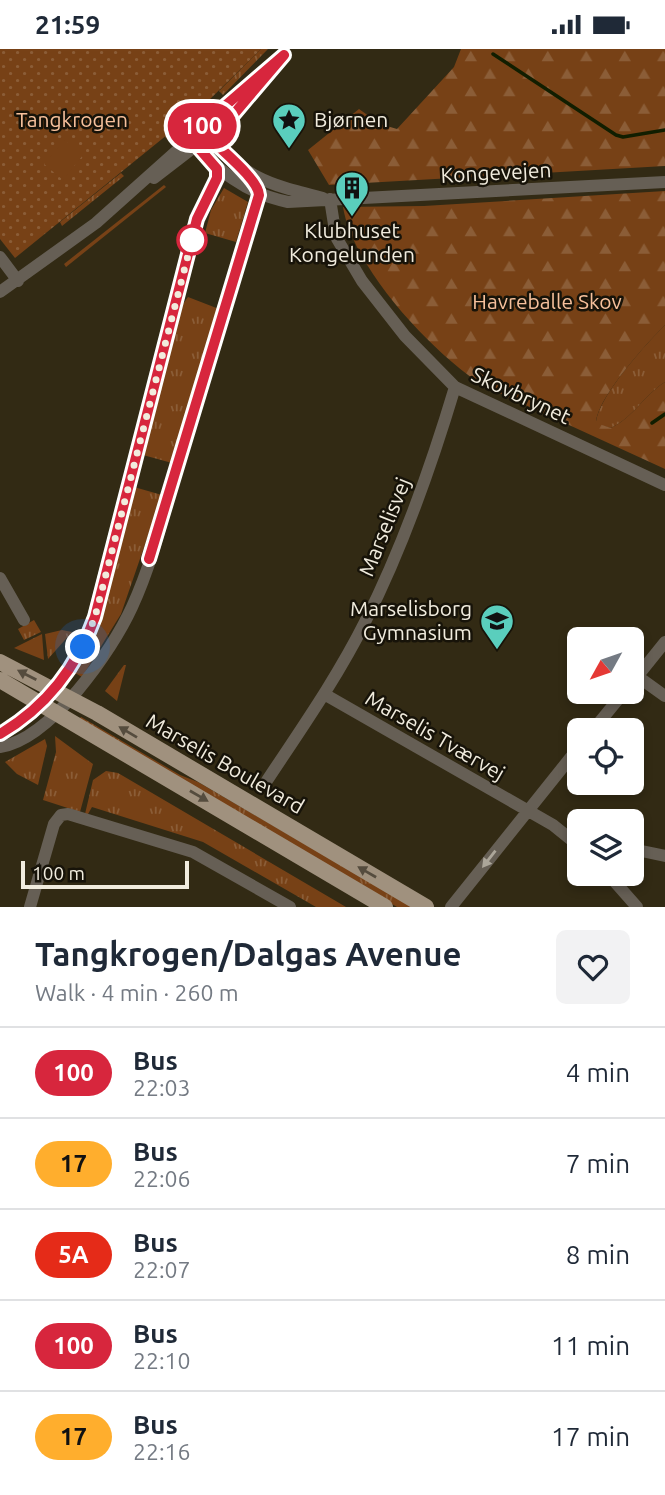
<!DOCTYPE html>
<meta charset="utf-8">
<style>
:root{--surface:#fff;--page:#f2f2f3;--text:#1f2937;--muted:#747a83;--line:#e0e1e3}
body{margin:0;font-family:Ubuntu,sans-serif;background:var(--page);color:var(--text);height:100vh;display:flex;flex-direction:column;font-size:26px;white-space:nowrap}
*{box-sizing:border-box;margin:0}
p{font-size:23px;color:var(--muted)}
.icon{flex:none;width:38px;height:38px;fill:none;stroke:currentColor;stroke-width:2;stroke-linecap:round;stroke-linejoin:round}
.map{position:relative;height:858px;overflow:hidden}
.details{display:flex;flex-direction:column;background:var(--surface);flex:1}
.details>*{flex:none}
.badge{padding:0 14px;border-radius:23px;font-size:24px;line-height:46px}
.needle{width:46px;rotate:230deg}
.controls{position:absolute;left:567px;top:578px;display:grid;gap:14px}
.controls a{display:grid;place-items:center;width:77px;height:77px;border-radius:10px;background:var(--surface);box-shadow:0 4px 10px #0003;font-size:35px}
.scale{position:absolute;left:21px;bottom:18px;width:168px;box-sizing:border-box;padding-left:7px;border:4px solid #f1ecde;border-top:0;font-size:19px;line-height:24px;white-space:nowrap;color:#f1ecde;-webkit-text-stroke:5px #171309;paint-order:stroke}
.you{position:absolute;width:35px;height:35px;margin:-18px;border:5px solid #fff;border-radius:50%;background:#1a73e8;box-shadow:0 0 0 10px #1a73e833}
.map>.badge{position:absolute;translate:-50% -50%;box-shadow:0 0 0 4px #fff}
.round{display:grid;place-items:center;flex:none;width:74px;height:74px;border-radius:10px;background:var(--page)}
.summary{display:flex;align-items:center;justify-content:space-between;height:119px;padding:0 35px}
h1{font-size:33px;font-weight:700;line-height:52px}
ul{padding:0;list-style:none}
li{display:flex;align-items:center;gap:21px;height:91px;padding:0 35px;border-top:2px solid var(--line)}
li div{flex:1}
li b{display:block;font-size:26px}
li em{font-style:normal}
li .badge{min-width:77px;font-weight:700;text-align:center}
.status{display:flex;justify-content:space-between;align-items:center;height:49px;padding:0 35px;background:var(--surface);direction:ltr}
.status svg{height:19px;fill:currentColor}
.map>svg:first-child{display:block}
.grass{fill:url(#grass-tufts)}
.forest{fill:url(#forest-firs)}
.park{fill:url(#park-dots)}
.garden{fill:#774116}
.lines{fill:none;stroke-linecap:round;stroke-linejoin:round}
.stream{stroke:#111e00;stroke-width:3.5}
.minor{stroke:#665f55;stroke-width:12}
.major{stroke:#a0917e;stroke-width:16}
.oneway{fill:#554c3e}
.oneway2{fill:#aca69a}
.line-casing{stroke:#fff;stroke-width:16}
.line{stroke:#d7263d;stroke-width:10}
.walk{stroke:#f1ecde;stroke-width:7;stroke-dasharray:0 12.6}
.stop-dot{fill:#fff;stroke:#d7263d;stroke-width:3.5}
.labels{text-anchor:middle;stroke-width:5;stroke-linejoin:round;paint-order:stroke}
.park-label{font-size:21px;fill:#f7c19c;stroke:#171309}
.poi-label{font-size:21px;fill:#f1ecde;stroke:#171309;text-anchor:start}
.street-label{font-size:21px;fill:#f1ecde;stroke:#171309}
</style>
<div class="status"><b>21:59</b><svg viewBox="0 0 49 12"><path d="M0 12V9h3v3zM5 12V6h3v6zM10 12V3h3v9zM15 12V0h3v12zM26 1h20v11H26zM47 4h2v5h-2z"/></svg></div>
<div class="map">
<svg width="665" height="858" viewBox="0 0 665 858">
<defs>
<pattern id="grass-tufts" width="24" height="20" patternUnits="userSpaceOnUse" patternTransform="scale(1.75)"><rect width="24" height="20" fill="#774116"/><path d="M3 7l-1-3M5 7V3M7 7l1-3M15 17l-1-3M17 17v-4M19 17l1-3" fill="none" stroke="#8b5d37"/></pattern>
<pattern id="forest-firs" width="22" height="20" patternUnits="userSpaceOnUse" patternTransform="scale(1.75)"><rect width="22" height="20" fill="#774116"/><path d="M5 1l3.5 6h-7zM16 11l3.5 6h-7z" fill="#8b5d37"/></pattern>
<pattern id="park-dots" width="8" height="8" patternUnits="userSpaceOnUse" patternTransform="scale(1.75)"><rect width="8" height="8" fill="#774116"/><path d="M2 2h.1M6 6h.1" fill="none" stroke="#8b5d37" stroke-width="1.8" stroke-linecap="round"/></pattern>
</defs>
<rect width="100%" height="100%" fill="#322a14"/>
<path class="grass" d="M 261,0 L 268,0 L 223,46 L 219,42 Z
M 200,59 L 203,63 L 168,91 L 165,88 Z
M 121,124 L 124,127 L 62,177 L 60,173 Z
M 164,136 L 166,138 L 66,218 L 64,215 Z
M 224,139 L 248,153 L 236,193 L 205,184 L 211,161 Z
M 188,248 L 219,260 L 172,414 L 143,406 L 183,255 Z
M 665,276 L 665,333 C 644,346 634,368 611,379 L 596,375 C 597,349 645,296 665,276 Z
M 134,438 L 162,446 L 121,565 L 82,628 L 75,624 L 91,596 L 99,574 Z
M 34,571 L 41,583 L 24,591 L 18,580 Z
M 62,581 L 72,583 L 48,610 L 45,585 Z
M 42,585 L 44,611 L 14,599 Z
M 124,616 L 126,616 L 117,652 L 105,642 Z
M 81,668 L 180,726 L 198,733 L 413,858 L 397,858 L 79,670 Z
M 55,687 L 93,715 L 80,763 L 43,751 L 56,703 Z
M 45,690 L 47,697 L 38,736 L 17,725 L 5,713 Z
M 106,722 L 118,724 L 346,858 L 316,858 L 203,793 L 92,758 L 88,765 L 85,765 L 93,731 Z"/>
<path class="forest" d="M 461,0 L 665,0 L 665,117 L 329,136 L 308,101 L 359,60 L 380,75 L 397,80 L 454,18 Z
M 665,142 L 665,276 C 646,295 597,349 596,374 L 611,379 C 634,368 644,346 665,333 L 665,420 L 484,337 C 432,304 353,219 343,158 L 424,157 Z"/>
<path class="park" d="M 0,0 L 261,0 L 204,56 L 15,209 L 0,190 Z"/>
<path class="garden" d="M 65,91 L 83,106 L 63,131 L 44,115 Z"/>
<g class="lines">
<path class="stream" d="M 493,5 L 616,86 L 623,88 L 665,81
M 652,374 L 665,365"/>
<path class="minor" d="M 205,83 C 246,129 263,134 323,149
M 189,88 C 218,122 244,144 288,153 L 665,133
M 154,129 L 228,72 L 260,35
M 330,150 L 336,188 L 362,232 L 405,287 L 455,338 L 665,436
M 0,208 L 18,232
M 0,243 L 96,174 L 284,6
M 0,529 L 24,571
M 637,627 L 665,647
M 632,634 L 665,593
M 324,645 L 553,776 L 579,797
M 593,681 L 625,642
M 0,685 C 39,662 71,627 89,584 L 197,170 L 217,129 L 217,120
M 0,698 C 51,690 112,602 132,558 C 154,510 166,456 181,406 C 208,320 235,233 259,146 L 252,128
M 266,733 C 301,680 337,629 365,573 C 403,498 431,418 455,338
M 632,800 L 665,807
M 607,824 L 637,858
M 30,858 L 54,775 L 61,766 L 68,765 L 193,803 L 290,858
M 451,858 L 579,698"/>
<path class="major" d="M 0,613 L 97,664 L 426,858
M 0,631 L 385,858"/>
</g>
<defs><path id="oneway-solid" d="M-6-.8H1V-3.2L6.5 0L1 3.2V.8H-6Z" transform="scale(1.75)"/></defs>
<g class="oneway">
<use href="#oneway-solid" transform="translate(27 626) rotate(-153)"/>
<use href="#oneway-solid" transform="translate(128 683) rotate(-149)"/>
<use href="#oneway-solid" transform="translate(199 747) rotate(30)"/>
<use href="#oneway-solid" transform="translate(367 823) rotate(-150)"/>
</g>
<use class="oneway2" href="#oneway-solid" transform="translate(489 810) rotate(128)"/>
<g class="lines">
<g class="line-casing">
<path id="line" d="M 0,685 C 46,658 77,618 95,568 L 197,170 L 217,129 L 217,120 L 189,88 L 284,6 L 228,72 L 209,88 C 222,102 258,130 259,146 L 149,510"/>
</g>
<use href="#line" class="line"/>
<path class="walk" d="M 83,598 L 95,568 L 193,187 L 192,191"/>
</g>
<defs>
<g id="sight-pin" transform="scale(1.75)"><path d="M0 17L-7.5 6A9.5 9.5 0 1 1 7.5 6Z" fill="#5acebd" stroke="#171309"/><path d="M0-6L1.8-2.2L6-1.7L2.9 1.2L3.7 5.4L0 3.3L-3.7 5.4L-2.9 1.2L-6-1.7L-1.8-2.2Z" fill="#111"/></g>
<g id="building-pin" transform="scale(1.75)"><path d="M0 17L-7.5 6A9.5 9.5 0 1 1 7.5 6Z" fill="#5acebd" stroke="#171309"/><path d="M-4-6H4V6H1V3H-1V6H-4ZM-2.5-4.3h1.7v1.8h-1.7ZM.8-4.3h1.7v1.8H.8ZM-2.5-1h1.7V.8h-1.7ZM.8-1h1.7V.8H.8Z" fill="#111"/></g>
<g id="university-pin" transform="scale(1.75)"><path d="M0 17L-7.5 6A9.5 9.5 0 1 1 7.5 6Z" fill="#5acebd" stroke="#171309"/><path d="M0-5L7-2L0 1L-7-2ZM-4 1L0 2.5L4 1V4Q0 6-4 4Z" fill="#111"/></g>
</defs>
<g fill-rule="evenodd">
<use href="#sight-pin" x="289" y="71"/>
<use href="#building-pin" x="352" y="139"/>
<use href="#university-pin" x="497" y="572"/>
</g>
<circle class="stop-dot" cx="192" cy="191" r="14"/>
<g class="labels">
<g class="park-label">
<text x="72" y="78">Tangkrogen</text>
<text x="547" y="260">Havreballe Skov</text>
</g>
<g class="poi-label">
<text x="314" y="78">Bjørnen</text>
<text x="352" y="189" text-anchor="middle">Klubhuset<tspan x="352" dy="24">Kongelunden</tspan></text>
<text x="472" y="567" text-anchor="end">Marselisborg<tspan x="472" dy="24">Gymnasium</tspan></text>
</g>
<g class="street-label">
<text transform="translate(496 124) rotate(-3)" y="7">Kongevejen</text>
<text transform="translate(521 347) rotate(25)" y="7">Skovbrynet</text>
<text transform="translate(385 478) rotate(-68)" y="7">Marselisvej</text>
<text transform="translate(435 687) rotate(30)" y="7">Marselis Tværvej</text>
<text transform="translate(225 715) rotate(30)" y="7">Marselis Boulevard</text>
</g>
</g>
</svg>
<div class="controls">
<a><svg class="needle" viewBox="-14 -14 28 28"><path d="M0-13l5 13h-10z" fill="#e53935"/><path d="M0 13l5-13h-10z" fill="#747a83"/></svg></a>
<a><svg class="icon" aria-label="locate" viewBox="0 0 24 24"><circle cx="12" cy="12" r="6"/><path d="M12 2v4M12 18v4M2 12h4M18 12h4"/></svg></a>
<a><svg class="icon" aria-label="layers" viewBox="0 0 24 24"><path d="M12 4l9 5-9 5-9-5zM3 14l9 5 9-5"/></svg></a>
</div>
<div class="scale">100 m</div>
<div class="you" style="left:83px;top:598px"></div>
<b class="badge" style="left:202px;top:77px;background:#d7263d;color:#fff">100</b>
</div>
<section class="details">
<div class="summary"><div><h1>Tangkrogen/Dalgas Avenue</h1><p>Walk · 4 min · 260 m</p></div><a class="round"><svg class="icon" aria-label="heart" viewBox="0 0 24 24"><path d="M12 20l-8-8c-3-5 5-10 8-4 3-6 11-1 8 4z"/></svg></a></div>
<ul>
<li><span class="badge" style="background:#d7263d;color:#fff">100</span><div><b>Bus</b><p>22:03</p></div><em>4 min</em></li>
<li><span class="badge" style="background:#ffae2d;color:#111">17</span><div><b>Bus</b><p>22:06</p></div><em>7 min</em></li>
<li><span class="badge" style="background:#e52b18;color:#fff">5A</span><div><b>Bus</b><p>22:07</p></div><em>8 min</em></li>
<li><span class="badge" style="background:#d7263d;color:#fff">100</span><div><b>Bus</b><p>22:10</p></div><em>11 min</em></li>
<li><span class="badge" style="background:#ffae2d;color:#111">17</span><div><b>Bus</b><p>22:16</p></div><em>17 min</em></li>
</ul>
</section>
